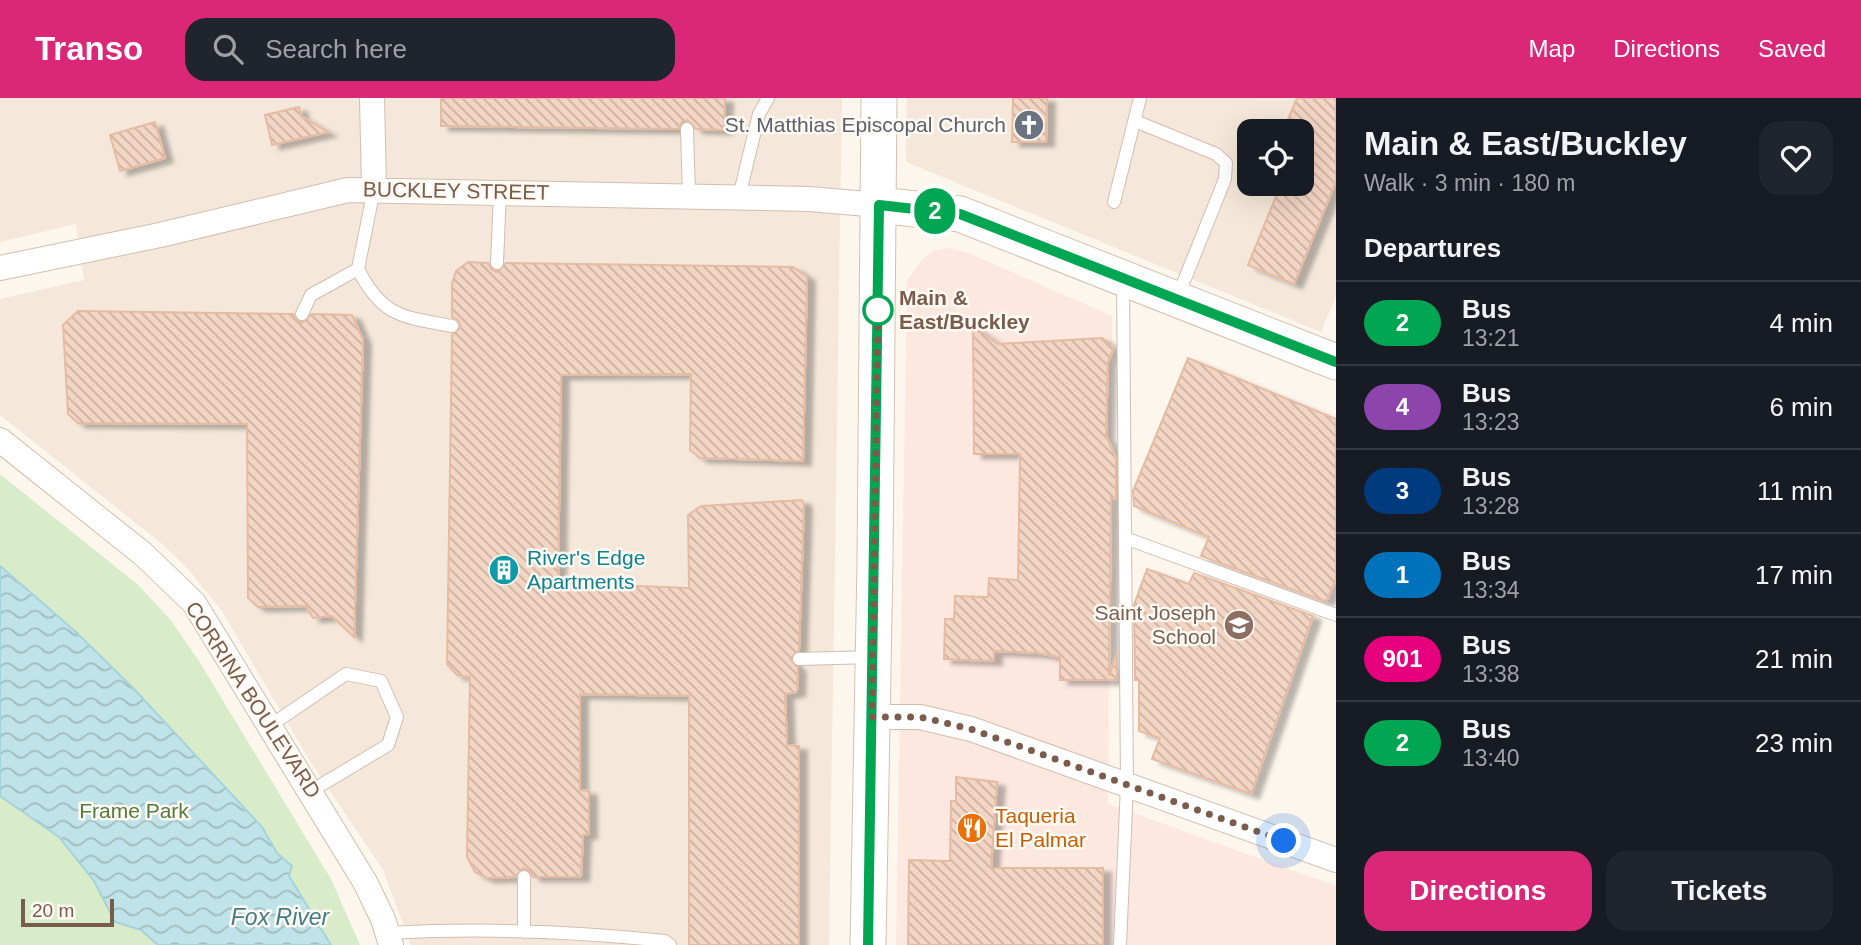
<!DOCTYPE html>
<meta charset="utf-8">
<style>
:root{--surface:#171b24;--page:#20242c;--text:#f1f3f6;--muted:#9ea1a6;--line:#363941;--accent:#db2777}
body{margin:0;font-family:Arial,sans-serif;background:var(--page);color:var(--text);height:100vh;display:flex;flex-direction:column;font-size:26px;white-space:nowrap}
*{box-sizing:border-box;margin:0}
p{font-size:23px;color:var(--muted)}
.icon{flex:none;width:38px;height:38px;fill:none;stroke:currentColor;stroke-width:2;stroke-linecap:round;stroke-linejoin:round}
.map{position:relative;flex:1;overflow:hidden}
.side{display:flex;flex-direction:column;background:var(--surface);width:525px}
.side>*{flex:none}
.badge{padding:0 14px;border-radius:23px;font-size:24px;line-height:46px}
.fabs{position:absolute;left:1237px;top:21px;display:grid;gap:14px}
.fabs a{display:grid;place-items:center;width:77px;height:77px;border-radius:14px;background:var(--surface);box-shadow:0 7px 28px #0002;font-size:35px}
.scale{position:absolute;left:21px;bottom:18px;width:93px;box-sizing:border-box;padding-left:7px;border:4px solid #7a5c4d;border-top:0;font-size:19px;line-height:24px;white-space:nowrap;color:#7a5c4d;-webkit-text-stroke:5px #fffaf3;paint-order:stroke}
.you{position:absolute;width:35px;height:35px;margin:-18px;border:5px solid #fff;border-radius:50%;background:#1a73e8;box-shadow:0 0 0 10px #1a73e833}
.map>.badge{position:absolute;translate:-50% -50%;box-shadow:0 0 0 4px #fff}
h2{padding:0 28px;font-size:26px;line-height:63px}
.round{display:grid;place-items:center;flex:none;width:74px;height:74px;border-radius:21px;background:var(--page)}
.headline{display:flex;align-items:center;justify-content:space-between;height:119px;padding:0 28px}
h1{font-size:33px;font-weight:700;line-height:52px}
.action{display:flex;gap:14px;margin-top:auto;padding:14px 28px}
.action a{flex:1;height:80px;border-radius:21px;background:var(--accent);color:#fff;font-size:28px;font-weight:700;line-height:80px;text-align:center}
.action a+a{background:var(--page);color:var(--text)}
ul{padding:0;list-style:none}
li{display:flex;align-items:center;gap:21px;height:84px;padding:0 28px;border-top:2px solid var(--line)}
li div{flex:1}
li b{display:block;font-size:26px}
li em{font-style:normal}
li .badge{min-width:77px;font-weight:700;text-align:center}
header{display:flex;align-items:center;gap:42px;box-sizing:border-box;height:98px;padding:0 35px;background:var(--accent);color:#fff}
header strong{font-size:33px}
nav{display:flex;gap:38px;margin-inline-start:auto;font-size:24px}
.search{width:490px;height:63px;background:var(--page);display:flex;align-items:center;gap:18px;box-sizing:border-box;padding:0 24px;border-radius:21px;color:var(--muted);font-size:26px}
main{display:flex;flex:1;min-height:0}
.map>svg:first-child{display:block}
.residential{fill:#f5e8da;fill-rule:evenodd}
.commercial{fill:#fde8e0}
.park{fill:#d8ecc9}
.water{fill:url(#water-waves);stroke:#a5d3da;stroke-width:2}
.building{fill:url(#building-back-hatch);stroke:#e6bba3;stroke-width:2;filter:url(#shadow)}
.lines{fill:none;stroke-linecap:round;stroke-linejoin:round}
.service-casing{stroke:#d1beb0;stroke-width:14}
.minor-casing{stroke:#d1beb0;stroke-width:26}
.secondary-casing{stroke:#d6c0b0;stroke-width:37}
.service{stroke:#fff;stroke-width:12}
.minor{stroke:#fff;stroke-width:24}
.secondary{stroke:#fff;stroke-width:35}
.line-casing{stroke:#fff;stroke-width:16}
.line{stroke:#00a651;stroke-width:10}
.walk{stroke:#7a5c4d;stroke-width:7;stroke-dasharray:0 12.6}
.stop-dot{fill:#fff;stroke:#00a651;stroke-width:3.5}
.labels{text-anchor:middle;stroke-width:5;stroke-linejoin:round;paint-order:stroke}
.worship-label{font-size:21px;fill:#5b616d;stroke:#fffaf3;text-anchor:end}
.street-label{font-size:21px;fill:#7a5c4d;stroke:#fffaf3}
.stop-label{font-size:21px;font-weight:bold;fill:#7a5c4d;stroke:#fffaf3;text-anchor:start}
.culture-label{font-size:21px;fill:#0d838f;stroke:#fffaf3;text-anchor:start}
.education-label{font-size:21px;fill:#785e54;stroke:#fffaf3;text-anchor:end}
.park-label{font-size:21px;fill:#537a41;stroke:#fffaf3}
.food-label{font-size:21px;fill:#c56008;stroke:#fffaf3;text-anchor:start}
.water-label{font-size:23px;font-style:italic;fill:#437c86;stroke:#fffaf3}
</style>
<header>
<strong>Transo</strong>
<div class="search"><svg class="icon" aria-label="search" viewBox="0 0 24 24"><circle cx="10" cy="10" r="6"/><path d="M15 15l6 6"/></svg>Search here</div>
<nav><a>Map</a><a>Directions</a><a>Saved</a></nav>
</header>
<main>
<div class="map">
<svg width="1336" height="847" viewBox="0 0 1336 847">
<defs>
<pattern id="water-waves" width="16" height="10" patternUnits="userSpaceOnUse" patternTransform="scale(1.75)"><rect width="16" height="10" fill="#bfe3e8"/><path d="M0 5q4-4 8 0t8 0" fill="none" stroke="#a0bbbe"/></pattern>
<pattern id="building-back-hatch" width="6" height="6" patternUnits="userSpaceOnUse" patternTransform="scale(1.75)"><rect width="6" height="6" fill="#f3d5c3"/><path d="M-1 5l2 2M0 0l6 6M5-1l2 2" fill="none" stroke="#cab0a1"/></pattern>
<filter id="shadow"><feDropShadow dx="8" dy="4.5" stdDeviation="2" flood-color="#0004"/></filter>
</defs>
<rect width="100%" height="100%" fill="#fdf6ec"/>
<path class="residential" d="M 0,0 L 842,0 L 829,847 L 411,847 L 383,772 L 310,663 L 222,513 L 188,471 L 161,445 L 0,317 L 0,201 L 84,182 L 76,126 L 0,144 Z
M 907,0 L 1336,0 L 1336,198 L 1321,234 L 906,64 ZM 1250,33 L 1302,33 L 1302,86 L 1250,86 Z"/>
<path class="commercial" d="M 947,150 L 966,154 L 1112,218 L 1108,706 L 1336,788 L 1336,847 L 896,847 L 907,183 L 919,165 L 933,153 Z"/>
<path class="park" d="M 0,376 L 137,486 L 170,521 L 199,563 L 331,781 L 360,847 L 0,847 Z"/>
<path class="water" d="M 0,468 L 76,534 L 134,591 L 262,729 L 277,755 L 292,768 L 289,778 L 331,847 L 158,847 L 141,832 L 115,824 L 94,783 L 59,739 L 0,698 Z"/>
<path class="building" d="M 441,0 L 725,0 L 724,32 L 696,31 L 687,22 L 682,24 L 678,31 L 441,28 Z
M 1013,0 L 1047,0 L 1046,44 L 1012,44 Z
M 1297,0 L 1336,0 L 1336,83 L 1294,186 L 1248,167 L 1281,86 L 1302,86 L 1302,33 L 1283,33 Z
M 299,9 L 301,18 L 328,34 L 272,47 L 265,17 Z
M 155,24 L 165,60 L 120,73 L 110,37 Z
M 468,164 L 488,165 L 492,172 L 497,174 L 506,165 L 793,169 L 807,179 L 803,363 L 700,360 L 690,352 L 691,276 L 561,277 L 558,485 L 689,490 L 688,417 L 701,408 L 802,402 L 804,406 L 799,552 L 790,561 L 798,570 L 797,594 L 785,596 L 787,647 L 799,648 L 799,847 L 689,847 L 689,598 L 580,596 L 580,692 L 589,693 L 589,736 L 583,737 L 581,779 L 533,779 L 529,772 L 523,770 L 515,779 L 487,780 L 475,774 L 467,759 L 470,579 L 457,577 L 447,566 L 452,237 L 461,229 L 458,222 L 452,219 L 452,186 L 456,173 Z
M 78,213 L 293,216 L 295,221 L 302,225 L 312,216 L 352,217 L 363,242 L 354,539 L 332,518 L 313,520 L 306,508 L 258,509 L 248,500 L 247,326 L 78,325 L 68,316 L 63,227 Z
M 973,228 L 998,246 L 1102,240 L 1114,249 L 1108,264 L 1106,337 L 1116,361 L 1116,401 L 1111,399 L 1109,578 L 1117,555 L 1117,582 L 1060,582 L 1060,559 L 1038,555 L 994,553 L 994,563 L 944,561 L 945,521 L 954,521 L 955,498 L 988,499 L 989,480 L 1018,482 L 1020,356 L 974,356 Z
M 1188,260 L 1336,321 L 1336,481 L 1327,502 L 1324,503 L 1201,458 L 1209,439 L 1134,408 L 1133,393 Z
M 1147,471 L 1189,486 L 1194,475 L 1313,518 L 1251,696 L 1152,661 L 1160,640 L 1139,633 L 1139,582 L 1135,582 L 1134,507 Z
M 956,679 L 997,684 L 991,770 L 1103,770 L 1103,847 L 908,847 L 909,762 L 950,763 L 951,703 L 956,703 Z"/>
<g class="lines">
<g class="service-casing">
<path id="service" d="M 1135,23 L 1216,56 L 1226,65 L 1225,81 L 1178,198
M 687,31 L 689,98
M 739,99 L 759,16 L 768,0
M 1114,104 L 1140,0
M 497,165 L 500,93
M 358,171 C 382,219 403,219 452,228
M 302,216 L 311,197 L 358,171 L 374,91
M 1125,440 L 1336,517
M 799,561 L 873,559
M 271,627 L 346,576 L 381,583 L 397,619 L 388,647 L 311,693
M 524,779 L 524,834
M 388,835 C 480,830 573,833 665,843 L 670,847
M 1120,847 L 1127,687 L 1123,182"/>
</g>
<g class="minor-casing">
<path id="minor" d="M 372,0 L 374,90
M 0,170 L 160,137 L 348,92 L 809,101 L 879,107
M 0,342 L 143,456 L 194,505 L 365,784 L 383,821 L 391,847
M 872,619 L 920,619 L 971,631 L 1336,762"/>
</g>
<g class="secondary-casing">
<path id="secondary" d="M 879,107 L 960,116 L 1336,264
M 868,847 L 875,463 L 879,0"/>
</g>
<use href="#service" class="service"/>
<use href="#minor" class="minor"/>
<use href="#secondary" class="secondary"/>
</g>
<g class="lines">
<g class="line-casing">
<path id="line" d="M 868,847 L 879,107 L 960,116 L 1336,264"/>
</g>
<use href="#line" class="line"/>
<path class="walk" d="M 878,212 L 878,208 L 872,619 L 920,619 L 971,631 L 1284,743"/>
</g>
<defs>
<g id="church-disc" transform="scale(1.575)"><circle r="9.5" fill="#6b7280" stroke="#fffaf3"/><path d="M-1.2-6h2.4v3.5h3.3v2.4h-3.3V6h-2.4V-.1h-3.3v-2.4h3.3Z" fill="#fff"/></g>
<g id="building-disc" transform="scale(1.575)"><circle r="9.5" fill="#0f9aa8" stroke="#fffaf3"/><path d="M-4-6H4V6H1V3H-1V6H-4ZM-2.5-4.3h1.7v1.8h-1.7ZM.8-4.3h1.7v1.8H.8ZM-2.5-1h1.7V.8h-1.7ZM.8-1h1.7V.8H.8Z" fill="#fff"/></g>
<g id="school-disc" transform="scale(1.575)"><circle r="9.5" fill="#8d6e63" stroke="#fffaf3"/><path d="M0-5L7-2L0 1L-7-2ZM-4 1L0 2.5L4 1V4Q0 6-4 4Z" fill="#fff"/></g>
<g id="restaurant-disc" transform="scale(1.575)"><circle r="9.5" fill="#e8710a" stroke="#fffaf3"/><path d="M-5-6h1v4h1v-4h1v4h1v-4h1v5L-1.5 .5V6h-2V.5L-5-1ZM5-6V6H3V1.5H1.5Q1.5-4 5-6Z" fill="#fff"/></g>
</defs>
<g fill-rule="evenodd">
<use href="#church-disc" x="1029" y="27"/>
<use href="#building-disc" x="504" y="472"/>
<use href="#school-disc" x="1239" y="527"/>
<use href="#restaurant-disc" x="972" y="730"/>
</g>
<circle class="stop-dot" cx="878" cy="212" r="14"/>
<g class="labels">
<g class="worship-label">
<text x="1006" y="34">St. Matthias Episcopal Church</text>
</g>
<g class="street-label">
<text transform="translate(456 93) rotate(1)" y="7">BUCKLEY STREET</text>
<text transform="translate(253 602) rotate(57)" y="7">CORRINA BOULEVARD</text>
</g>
<g class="stop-label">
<text x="899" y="207">Main &amp;<tspan x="899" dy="24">East/Buckley</tspan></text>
</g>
<g class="culture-label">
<text x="527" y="467">River's Edge<tspan x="527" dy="24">Apartments</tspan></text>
</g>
<g class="education-label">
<text x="1216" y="522">Saint Joseph<tspan x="1216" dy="24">School</tspan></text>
</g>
<g class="park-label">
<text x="134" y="720">Frame Park</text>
</g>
<g class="food-label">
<text x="995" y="725">Taqueria<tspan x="995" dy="24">El Palmar</tspan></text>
</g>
<g class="water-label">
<text x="280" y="827">Fox River</text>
</g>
</g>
</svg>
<div class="fabs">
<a><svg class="icon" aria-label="locate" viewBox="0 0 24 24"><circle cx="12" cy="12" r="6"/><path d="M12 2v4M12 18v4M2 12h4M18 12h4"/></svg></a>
</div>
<div class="scale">20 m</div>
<div class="you" style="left:1284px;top:743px"></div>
<b class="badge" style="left:935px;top:113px;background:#00a651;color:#fff">2</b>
</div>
<section class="side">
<div class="headline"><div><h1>Main &amp; East/Buckley</h1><p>Walk · 3 min · 180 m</p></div><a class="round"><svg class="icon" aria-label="heart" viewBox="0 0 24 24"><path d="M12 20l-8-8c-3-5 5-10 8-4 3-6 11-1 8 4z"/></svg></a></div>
<h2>Departures</h2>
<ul>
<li><span class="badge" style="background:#00a651;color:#fff">2</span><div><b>Bus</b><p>13:21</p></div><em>4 min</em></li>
<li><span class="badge" style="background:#8e44ad;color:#fff">4</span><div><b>Bus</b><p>13:23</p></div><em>6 min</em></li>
<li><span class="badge" style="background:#003b80;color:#fff">3</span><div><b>Bus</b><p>13:28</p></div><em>11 min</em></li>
<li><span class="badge" style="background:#0072bc;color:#fff">1</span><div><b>Bus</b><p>13:34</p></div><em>17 min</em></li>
<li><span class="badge" style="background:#e6007e;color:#fff">901</span><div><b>Bus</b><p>13:38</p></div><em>21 min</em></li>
<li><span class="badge" style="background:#00a651;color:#fff">2</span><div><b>Bus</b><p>13:40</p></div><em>23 min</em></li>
</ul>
<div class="action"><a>Directions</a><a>Tickets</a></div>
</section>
</main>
